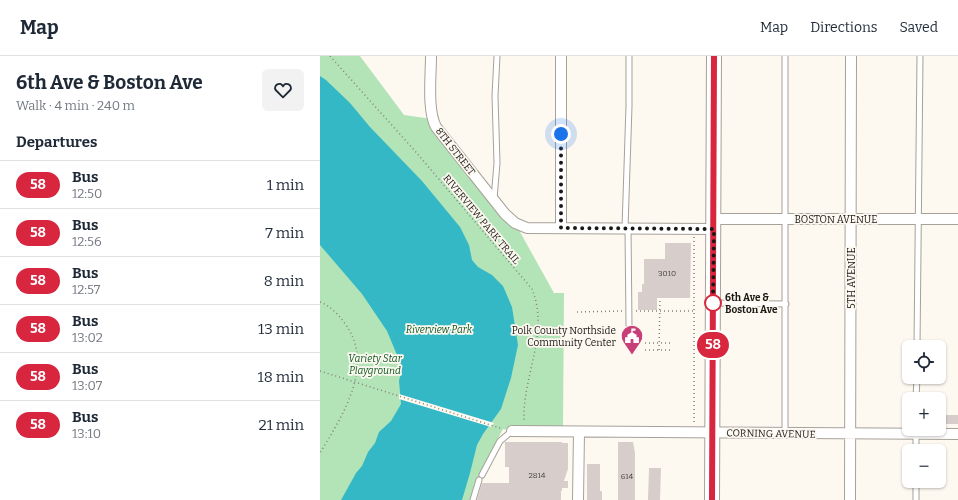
<!DOCTYPE html>
<meta charset="utf-8">
<style>
:root{--surface:#fff;--page:#f2f2f3;--text:#1f2937;--muted:#747a83;--line:#e0e1e3}
body{margin:0;font-family:Bitter,serif;background:var(--page);color:var(--text);height:100vh;display:flex;flex-direction:column;font-size:15px;white-space:nowrap}
*{box-sizing:border-box;margin:0}
p{font-size:13px;color:var(--muted)}
.icon{flex:none;width:22px;height:22px;fill:none;stroke:currentColor;stroke-width:2;stroke-linecap:round;stroke-linejoin:round}
.map{position:relative;flex:1;overflow:hidden}
.side{display:flex;flex-direction:column;background:var(--surface);width:320px}
.side>*{flex:none}
.badge{padding:0 8px;border-radius:13px;font-size:14px;line-height:26px}
.fabs{position:absolute;left:582px;top:284px;display:grid;gap:8px}
.fabs a{display:grid;place-items:center;width:44px;height:44px;border-radius:6px;background:var(--surface);box-shadow:0 1px 3px #0004;font-size:20px}
.you{position:absolute;width:20px;height:20px;margin:-10px;border:3px solid #fff;border-radius:50%;background:#1a73e8;box-shadow:0 0 0 6px #1a73e833}
.map>.badge{position:absolute;translate:-50% -50%;box-shadow:0 0 0 2px #fff}
h2{padding:0 16px;font-size:15px;line-height:36px}
.round{display:grid;place-items:center;flex:none;width:42px;height:42px;border-radius:6px;background:var(--page)}
.summary{display:flex;align-items:center;justify-content:space-between;height:68px;padding:0 16px}
h1{font-size:19px;font-weight:700;line-height:30px}
ul{padding:0;list-style:none}
li{display:flex;align-items:center;gap:12px;height:48px;padding:0 16px;border-top:1px solid var(--line)}
li div{flex:1}
li b{display:block;font-size:15px}
li em{font-style:normal}
li .badge{min-width:44px;font-weight:700;text-align:center}
header{display:flex;align-items:center;gap:24px;box-sizing:border-box;height:56px;padding:0 20px;background:var(--surface);border-bottom:1px solid var(--line)}
header strong{font-size:19px}
nav{display:flex;gap:22px;margin-inline-start:auto;font-size:14px}
main{display:flex;flex:1;min-height:0}
.map>svg:first-child{display:block}
.green{fill:#b3e4b8}
.water{fill:#35b8c5}
.pier{fill:#fdf8f0}
.building{fill:#d7cdcb}
.lines{fill:none;stroke-linecap:round;stroke-linejoin:round}
.lane-casing{stroke:#a6a199;stroke-width:7}
.street-casing{stroke:#a6a199;stroke-width:12}
.secondary-casing{stroke:#a6a199;stroke-width:16}
.path{stroke:#83807a;stroke-width:1.5;stroke-dasharray:1 3;stroke-linecap:butt}
.lane{stroke:#fff;stroke-width:5}
.street{stroke:#fff;stroke-width:10}
.secondary{stroke:#fff;stroke-width:14}
.line-casing{stroke:#fff;stroke-width:9}
.line{stroke:#d7263d;stroke-width:6}
.walk{stroke:#1b1916;stroke-width:4;stroke-dasharray:0 7.2}
.stop-dot{fill:#fff;stroke:#d7263d;stroke-width:2}
.labels{text-anchor:middle;stroke-width:3.5;stroke-linejoin:round;paint-order:stroke}
.number-label{font-size:8px;fill:#4a4643}
.street-label{font-size:10px;fill:#1b1916;stroke:#fdf8f0}
.stop-label{font-size:10px;font-weight:bold;fill:#1b1916;stroke:#fdf8f0;text-anchor:start}
.park-label{font-size:10px;font-style:italic;fill:#0a5821;stroke:#fdf8f0}
.poi-label{font-size:10px;fill:#1b1916;stroke:#fdf8f0;text-anchor:end}
</style>
<header>
<strong>Map</strong>
<nav><a>Map</a><a>Directions</a><a>Saved</a></nav>
</header>
<main>
<section class="side">
<div class="summary"><div><h1>6th Ave &amp; Boston Ave</h1><p>Walk · 4 min · 240 m</p></div><a class="round"><svg class="icon" aria-label="heart" viewBox="0 0 24 24"><path d="M12 20l-8-8c-3-5 5-10 8-4 3-6 11-1 8 4z"/></svg></a></div>
<h2>Departures</h2>
<ul>
<li><span class="badge" style="background:#d7263d;color:#fff">58</span><div><b>Bus</b><p>12:50</p></div><em>1 min</em></li>
<li><span class="badge" style="background:#d7263d;color:#fff">58</span><div><b>Bus</b><p>12:56</p></div><em>7 min</em></li>
<li><span class="badge" style="background:#d7263d;color:#fff">58</span><div><b>Bus</b><p>12:57</p></div><em>8 min</em></li>
<li><span class="badge" style="background:#d7263d;color:#fff">58</span><div><b>Bus</b><p>13:02</p></div><em>13 min</em></li>
<li><span class="badge" style="background:#d7263d;color:#fff">58</span><div><b>Bus</b><p>13:07</p></div><em>18 min</em></li>
<li><span class="badge" style="background:#d7263d;color:#fff">58</span><div><b>Bus</b><p>13:10</p></div><em>21 min</em></li>
</ul>
</section>
<div class="map">
<svg width="638" height="444" viewBox="0 0 638 444">
<rect width="100%" height="100%" fill="#fdf8f0"/>
<path class="green" d="M 0,0 L 40,0 L 84,59 L 112,63 L 195,167 L 234,237 L 244,237 L 243,370 L 193,370 L 192,375 L 183,373 L 162,412 L 150,444 L 0,444 Z"/>
<path class="water" d="M 0,20 L 6,24 L 30,47 L 50,71 L 102,125 L 140,171 L 149,189 L 152,204 L 158,211 L 172,219 L 183,230 L 192,251 L 198,289 L 191,322 L 181,353 L 163,378 L 157,389 L 150,417 L 142,444 L 21,444 L 36,417 L 42,410 L 48,396 L 55,387 L 59,376 L 71,365 L 81,348 L 79,325 L 82,311 L 67,275 L 42,238 L 0,189 Z"/>
<path class="pier" d="M 79,338 L 174,367 L 171,371 L 79,343 Z"/>
<path class="building" d="M 345,187 L 371,187 L 370,242 L 337,242 L 337,254 L 318,254 L 318,236 L 322,236 L 322,228 L 324,228 L 324,203 L 345,203 Z
M 620,359 L 638,359 L 638,368 L 620,368 Z
M 185,386 L 242,386 L 242,387 L 248,387 L 248,413 L 244,425 L 248,425 L 248,432 L 242,432 L 242,435 L 241,435 L 241,444 L 157,444 L 162,427 L 189,427 L 189,411 L 185,411 Z
M 298,386 L 313,386 L 315,397 L 315,444 L 298,444 Z
M 267,408 L 280,408 L 280,435 L 282,435 L 282,444 L 267,444 Z
M 329,412 L 341,412 L 340,444 L 328,444 Z"/>
<g class="lines">
<g class="lane-casing">
<path id="lane" d="M 465,0 L 465,377
M 174,143 L 177,107 L 175,40 L 177,0
M 305,172 L 309,50 L 309,0
M 308,172 L 309,269
M 394,247 L 466,248
M 597,291 L 600,0
M 596,343 L 597,321
M 596,395 L 596,376
M 162,419 L 180,385 L 192,375
M 596,425 L 596,444
M 153,444 L 159,424"/>
</g>
<g class="street-casing">
<path id="street" d="M 111,0 C 111,20 107,54 116,71 L 185,158 L 195,167 L 207,172 L 394,173
M 394,163 L 638,163
M 241,172 L 241,0
M 192,375 L 638,378
M 258,444 L 259,376
M 530,444 L 531,0"/>
</g>
<g class="secondary-casing">
<path id="secondary" d="M 392,444 L 394,0"/>
</g>
<path class="path" d="M 10,0 L 95,95 L 212,233 C 230,277 202,321 204,365
M 374,181 L 374,367
M 0,246 C 10,250 17,257 23,265 C 57,307 23,359 0,397
M 316,255 L 374,255
M 257,256 L 302,255
M 325,287 L 353,287
M 325,294 L 353,294
M 339,294 L 340,242
M 0,315 L 183,373"/>
<use href="#lane" class="lane"/>
<use href="#street" class="street"/>
<use href="#secondary" class="secondary"/>
</g>
<g class="lines">
<g class="line-casing">
<path id="line" d="M 392,444 L 394,0"/>
</g>
<use href="#line" class="line"/>
<path class="walk" d="M 241,78 L 241,172 L 394,173 L 393,247"/>
</g>
<defs>
<g id="civic-pin" transform="scale(1.15)"><path d="M0 17L-7.5 6A9.5 9.5 0 1 1 7.5 6Z" fill="#c83e77" stroke="#fdf8f0"/><path d="M-.6-6.5H3V-4.5H.6V-3L4-1V1h2V6H-6V1h2V-1L-.6-3ZM-1.2 2.5V6h2.4V2.5Z" fill="#fff"/></g>
</defs>
<g fill-rule="evenodd">
<use href="#civic-pin" x="312" y="280"/>
</g>
<circle class="stop-dot" cx="393" cy="247" r="8"/>
<g class="labels">
<g class="number-label">
<text x="347" y="220">3010</text>
<text x="217" y="422">2814</text>
<text x="307" y="423">614</text>
</g>
<g class="street-label">
<text transform="translate(136 95) rotate(52)" y="4">8TH STREET</text>
<text transform="translate(162 163) rotate(50)" y="4">RIVERVIEW PARK TRAIL</text>
<text x="516" y="167">BOSTON AVENUE</text>
<text transform="translate(531 222) rotate(-90)" y="4">5TH AVENUE</text>
<text transform="translate(451 377) rotate(1)" y="4">CORNING AVENUE</text>
</g>
<g class="stop-label">
<text x="405" y="245">6th Ave &amp;<tspan x="405" dy="12">Boston Ave</tspan></text>
</g>
<g class="park-label">
<text x="119" y="277">Riverview Park</text>
<text x="55" y="306">Variety Star<tspan x="55" dy="12">Playground</tspan></text>
</g>
<g class="poi-label">
<text x="296" y="278">Polk County Northside<tspan x="296" dy="12">Community Center</tspan></text>
</g>
</g>
</svg>
<div class="fabs">
<a><svg class="icon" aria-label="locate" viewBox="0 0 24 24"><circle cx="12" cy="12" r="6"/><path d="M12 2v4M12 18v4M2 12h4M18 12h4"/></svg></a>
<a>+</a>
<a>−</a>
</div>
<div class="you" style="left:241px;top:78px"></div>
<b class="badge" style="left:393px;top:289px;background:#d7263d;color:#fff">58</b>
</div>
</main>
